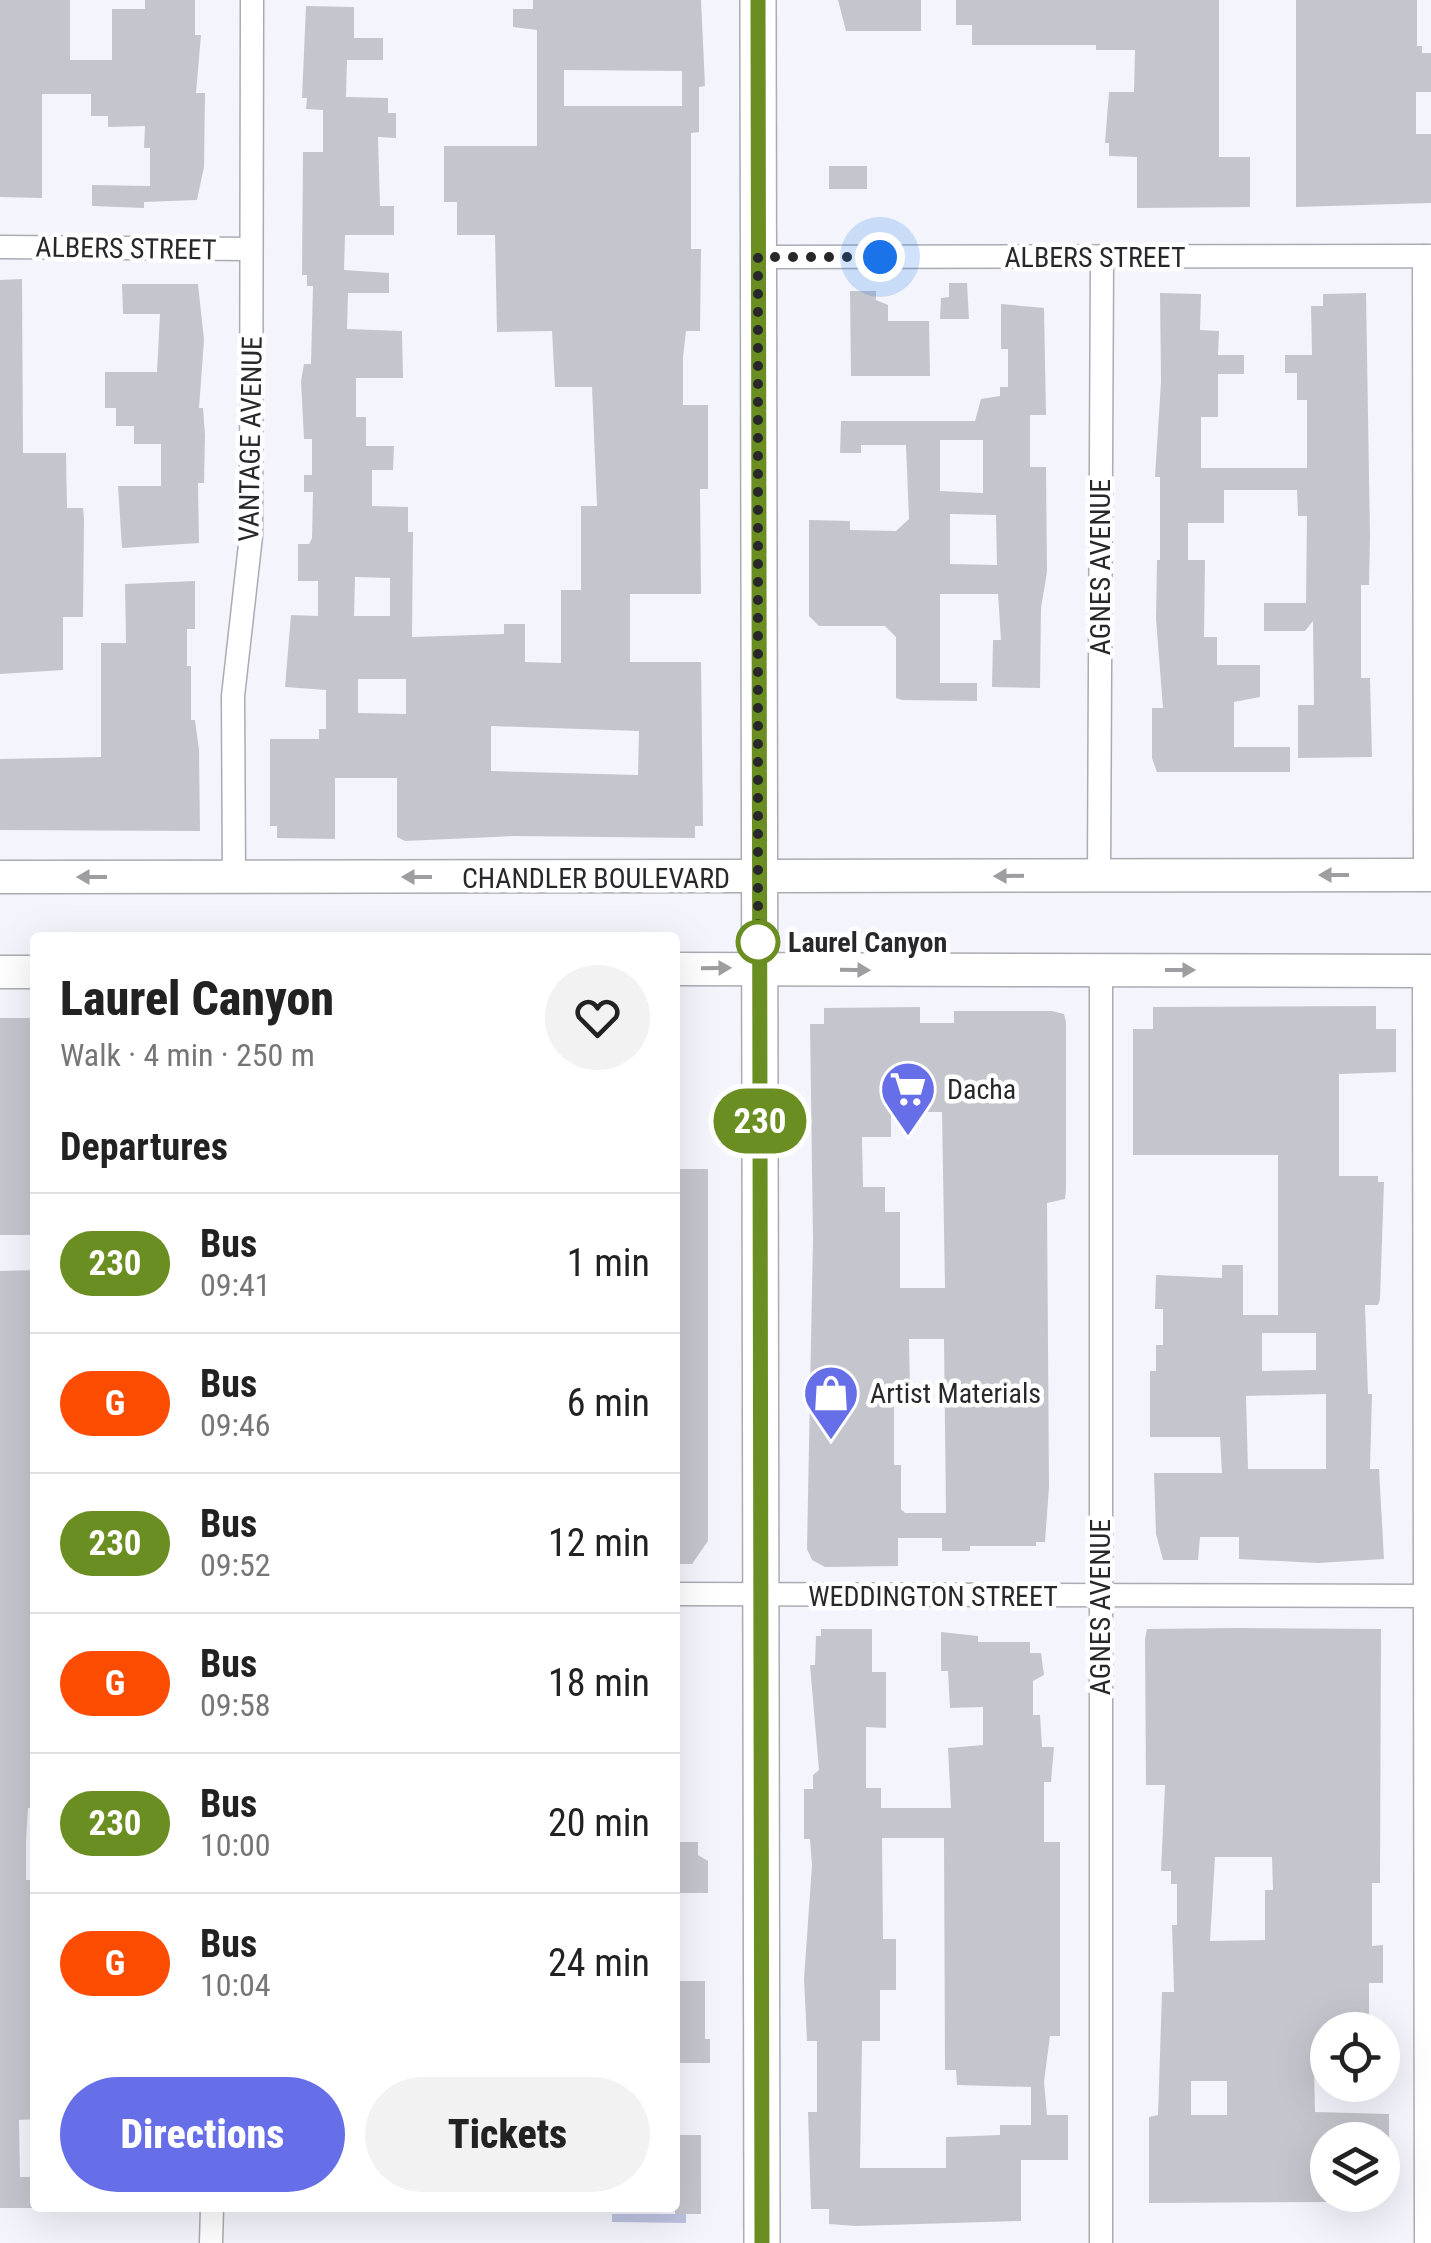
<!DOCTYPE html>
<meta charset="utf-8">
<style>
:root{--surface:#fff;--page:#f2f2f2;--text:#222;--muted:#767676;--line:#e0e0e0;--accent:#676fe8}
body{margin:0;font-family:"Roboto Condensed",sans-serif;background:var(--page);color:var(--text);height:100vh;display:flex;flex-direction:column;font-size:38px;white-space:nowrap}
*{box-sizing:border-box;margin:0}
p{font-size:32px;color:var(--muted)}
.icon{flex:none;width:55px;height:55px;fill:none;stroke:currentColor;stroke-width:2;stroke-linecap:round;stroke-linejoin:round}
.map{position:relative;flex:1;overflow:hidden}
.side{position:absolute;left:30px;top:932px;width:650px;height:1280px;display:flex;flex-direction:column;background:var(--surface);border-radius:10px;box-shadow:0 10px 40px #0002}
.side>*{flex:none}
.badge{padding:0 20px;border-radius:32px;font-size:35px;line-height:65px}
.tools{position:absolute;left:1310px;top:2012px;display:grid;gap:20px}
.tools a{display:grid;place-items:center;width:90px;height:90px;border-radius:50%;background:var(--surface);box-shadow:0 10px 40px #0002;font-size:50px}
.you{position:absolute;width:50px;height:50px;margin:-25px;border:8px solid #fff;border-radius:50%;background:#1a73e8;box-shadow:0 0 0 15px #1a73e833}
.map>.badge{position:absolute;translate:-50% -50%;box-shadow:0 0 0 5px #fff}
h2{padding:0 30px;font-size:38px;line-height:90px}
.round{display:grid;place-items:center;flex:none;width:105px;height:105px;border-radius:52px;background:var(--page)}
.headline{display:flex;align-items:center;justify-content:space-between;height:170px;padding:0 30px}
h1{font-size:48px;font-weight:800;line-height:75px}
.button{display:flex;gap:20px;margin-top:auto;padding:20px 30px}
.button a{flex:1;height:115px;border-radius:60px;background:var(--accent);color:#fff;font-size:40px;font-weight:800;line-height:115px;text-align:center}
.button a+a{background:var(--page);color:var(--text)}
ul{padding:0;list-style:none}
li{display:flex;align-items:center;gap:30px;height:140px;padding:0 30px;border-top:2px solid var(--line)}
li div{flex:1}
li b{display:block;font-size:38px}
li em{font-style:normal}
li .badge{min-width:110px;font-weight:700;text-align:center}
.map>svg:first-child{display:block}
.green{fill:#bcc2e0}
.building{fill:#c5c6cd;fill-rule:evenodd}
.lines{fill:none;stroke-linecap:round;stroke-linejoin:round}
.street-casing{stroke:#aaacb2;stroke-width:25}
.secondary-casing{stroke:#aaacb2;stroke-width:35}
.primary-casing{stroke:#aaacb2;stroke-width:38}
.street{stroke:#fff;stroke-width:22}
.secondary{stroke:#fff;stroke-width:32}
.primary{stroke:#fff;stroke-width:35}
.oneway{fill:#9e9ea0}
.line-casing{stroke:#fff;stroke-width:22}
.line{stroke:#6b8e23;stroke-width:15}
.walk{stroke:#28282b;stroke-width:10;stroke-dasharray:0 18}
.stop-dot{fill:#fff;stroke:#6b8e23;stroke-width:5}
.labels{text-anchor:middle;stroke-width:9;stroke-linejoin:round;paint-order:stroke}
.street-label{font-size:28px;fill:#28282b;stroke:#fff}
.stop-label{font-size:28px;font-weight:bold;fill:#28282b;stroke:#fff;text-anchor:start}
.poi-label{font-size:28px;fill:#28282b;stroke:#fff;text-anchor:start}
</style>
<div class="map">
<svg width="1431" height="2243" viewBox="0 0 1431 2243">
<rect width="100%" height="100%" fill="#f4f5fc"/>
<path class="green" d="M 612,2214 L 686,2214 L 686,2223 L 612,2222 Z"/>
<path class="building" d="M 0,0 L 70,0 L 70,60 L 112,60 L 112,9 L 145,9 L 145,0 L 195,0 L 195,35 L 201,35 L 196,93 L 205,93 L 204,167 L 197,200 L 144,202 L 144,208 L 92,206 L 92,185 L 150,186 L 150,148 L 144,148 L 145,126 L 108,127 L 108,116 L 91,116 L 91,94 L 42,94 L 42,198 L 0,197 Z
M 533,0 L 701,0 L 705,86 L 699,87 L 699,132 L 691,133 L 691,249 L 701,249 L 700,331 L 686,331 L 683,357 L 683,405 L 708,405 L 708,489 L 700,489 L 701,594 L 630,594 L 630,662 L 701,662 L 703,826 L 695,826 L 695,838 L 515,836 L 405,841 L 397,837 L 397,778 L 335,778 L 335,839 L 277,838 L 277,826 L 270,826 L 270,739 L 319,739 L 319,729 L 326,729 L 326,690 L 285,687 L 291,615 L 318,616 L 318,581 L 298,581 L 298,544 L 309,544 L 312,538 L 313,492 L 304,492 L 304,475 L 312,475 L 312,439 L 304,439 L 301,381 L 304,364 L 311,364 L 313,286 L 307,286 L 307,275 L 302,275 L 303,152 L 323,152 L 323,110 L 306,109 L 307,98 L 302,98 L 306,6 L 354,7 L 354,38 L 383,38 L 383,60 L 347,60 L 346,97 L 388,98 L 388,113 L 396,113 L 396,138 L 378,137 L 380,206 L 394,206 L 394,235 L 345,235 L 344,270 L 389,273 L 389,293 L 348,293 L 347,329 L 402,331 L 403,378 L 356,378 L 356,417 L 366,417 L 366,446 L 394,446 L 393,470 L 372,470 L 372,506 L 408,507 L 408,532 L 413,532 L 412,637 L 504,634 L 504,624 L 525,624 L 525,662 L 561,663 L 561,590 L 581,590 L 581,506 L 597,506 L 592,387 L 555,387 L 552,331 L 497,332 L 495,235 L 457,235 L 457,202 L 444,202 L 444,146 L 537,146 L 537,30 L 513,27 L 513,9 L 533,9 ZM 564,70 L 682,71 L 682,106 L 564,106 ZM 355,577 L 390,578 L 390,616 L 354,616 ZM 358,679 L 406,679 L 406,714 L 358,713 ZM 491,726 L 639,731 L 638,775 L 491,771 Z
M 838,0 L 921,0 L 921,31 L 846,31 Z
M 956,0 L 1219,0 L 1219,157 L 1250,157 L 1250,207 L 1137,208 L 1137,157 L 1109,156 L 1109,143 L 1105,143 L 1109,92 L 1134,92 L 1135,50 L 1096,50 L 1096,45 L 972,45 L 972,25 L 956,25 Z
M 1296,0 L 1417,0 L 1417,46 L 1422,46 L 1422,53 L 1431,53 L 1431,92 L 1416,92 L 1416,134 L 1431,134 L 1431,203 L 1296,207 Z
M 829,166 L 867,166 L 867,189 L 829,189 Z
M 22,279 L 23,453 L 66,453 L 67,508 L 83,508 L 84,518 L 83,617 L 63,617 L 63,670 L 0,674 L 0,280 Z
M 949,283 L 967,283 L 969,319 L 940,319 L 941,298 L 949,297 Z
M 122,284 L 198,284 L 204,340 L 199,408 L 203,408 L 205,435 L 204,483 L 198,483 L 199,543 L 122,548 L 118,486 L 161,486 L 161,444 L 134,444 L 134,426 L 116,426 L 116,408 L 105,408 L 105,372 L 157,372 L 160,314 L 123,314 Z
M 850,291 L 876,291 L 876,300 L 888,305 L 888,321 L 929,321 L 930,376 L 851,376 Z
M 1160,293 L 1201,294 L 1200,330 L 1219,331 L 1218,355 L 1244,355 L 1244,374 L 1218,374 L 1218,417 L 1201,417 L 1201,468 L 1307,468 L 1307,400 L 1297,400 L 1297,373 L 1285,373 L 1285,355 L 1312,355 L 1311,306 L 1323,306 L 1323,294 L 1366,293 L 1370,536 L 1369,585 L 1361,585 L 1361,678 L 1370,678 L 1372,757 L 1298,758 L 1298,705 L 1314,705 L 1313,621 L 1305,631 L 1264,631 L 1264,603 L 1306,603 L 1307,516 L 1298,516 L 1297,490 L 1224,490 L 1224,523 L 1188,523 L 1188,560 L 1205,560 L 1204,637 L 1217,637 L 1217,665 L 1260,665 L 1260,697 L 1234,702 L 1234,747 L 1290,747 L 1290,772 L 1157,772 L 1152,758 L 1152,708 L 1163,708 L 1156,619 L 1157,560 L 1160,560 L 1160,477 L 1155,477 L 1161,382 Z
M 1001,304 L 1044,308 L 1046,415 L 1030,415 L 1030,467 L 1046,467 L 1047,572 L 1041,608 L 1040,688 L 992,687 L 993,640 L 1001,640 L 998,594 L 940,594 L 940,683 L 977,683 L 977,701 L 902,700 L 896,698 L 896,637 L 885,626 L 819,626 L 809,616 L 809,520 L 850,521 L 850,530 L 896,531 L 909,519 L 906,445 L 861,445 L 861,453 L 840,453 L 841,421 L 975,421 L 981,399 L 1000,396 L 1000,387 L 1008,387 L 1008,349 L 1001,349 ZM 940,440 L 983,440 L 983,493 L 940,491 ZM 950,514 L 996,515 L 997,565 L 950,564 Z
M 195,581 L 195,629 L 187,629 L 187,666 L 191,666 L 191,720 L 195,720 L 199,750 L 200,831 L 0,830 L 0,759 L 101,757 L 101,643 L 126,643 L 125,584 Z
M 1376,1006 L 1376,1029 L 1396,1029 L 1396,1072 L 1339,1074 L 1339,1176 L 1378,1176 L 1378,1182 L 1384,1182 L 1380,1299 L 1378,1305 L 1365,1305 L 1368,1394 L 1372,1394 L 1370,1469 L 1379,1469 L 1384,1559 L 1318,1563 L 1239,1559 L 1239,1537 L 1200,1537 L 1198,1560 L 1163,1560 L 1156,1534 L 1154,1473 L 1222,1473 L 1220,1437 L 1150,1437 L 1150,1371 L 1156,1371 L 1156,1345 L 1163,1345 L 1163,1309 L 1155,1309 L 1156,1275 L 1222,1278 L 1222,1265 L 1243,1265 L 1243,1315 L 1278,1315 L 1278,1155 L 1133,1155 L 1133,1029 L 1153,1029 L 1153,1007 ZM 1262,1333 L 1316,1333 L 1316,1370 L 1262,1371 ZM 1326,1394 L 1326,1469 L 1248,1469 L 1246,1396 Z
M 920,1007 L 920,1023 L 954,1023 L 954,1011 L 1052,1011 L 1064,1014 L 1066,1022 L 1066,1190 L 1065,1199 L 1047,1203 L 1049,1487 L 1045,1542 L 1036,1542 L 1036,1546 L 970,1546 L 970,1551 L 942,1551 L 942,1538 L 898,1538 L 898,1566 L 825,1567 L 812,1560 L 807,1549 L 813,1239 L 810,1024 L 824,1024 L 824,1008 ZM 891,1112 L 942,1112 L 945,1288 L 900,1288 L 900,1212 L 885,1212 L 885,1187 L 863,1187 L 862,1137 L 891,1137 ZM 909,1339 L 944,1339 L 946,1513 L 905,1513 L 901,1509 L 901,1465 L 894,1465 L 894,1391 L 910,1390 Z
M 0,1018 L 35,1018 L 35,1235 L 0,1235 Z
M 675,1169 L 708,1169 L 708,1541 L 692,1564 L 675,1564 Z
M 35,1270 L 35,1808 L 28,1808 L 26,1841 L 26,1880 L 35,1880 L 35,2119 L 19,2120 L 20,2177 L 35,2177 L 35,2208 L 0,2208 L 0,1271 Z
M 1237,1628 L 1381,1629 L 1380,1883 L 1372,1883 L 1372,1946 L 1383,1945 L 1383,1983 L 1369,1983 L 1369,2030 L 1328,2030 L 1328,2070 L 1314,2070 L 1315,2112 L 1389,2114 L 1389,2140 L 1328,2140 L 1328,2202 L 1149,2203 L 1149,2117 L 1158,2115 L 1162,1992 L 1174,1992 L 1172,1925 L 1177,1925 L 1177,1884 L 1171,1884 L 1171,1871 L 1161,1871 L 1165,1785 L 1146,1785 L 1145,1639 L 1147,1629 ZM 1215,1857 L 1272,1857 L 1273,1890 L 1265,1890 L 1265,1940 L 1210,1941 ZM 1191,2081 L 1227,2081 L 1227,2115 L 1191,2115 Z
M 821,1629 L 872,1629 L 872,1672 L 886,1672 L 886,1728 L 866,1727 L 866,1788 L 881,1788 L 881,1808 L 951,1808 L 948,1748 L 983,1745 L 983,1707 L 950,1708 L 948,1671 L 941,1671 L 941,1632 L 978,1636 L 978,1642 L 1030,1642 L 1030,1653 L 1041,1653 L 1044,1675 L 1033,1681 L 1033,1715 L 1040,1715 L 1042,1747 L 1054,1747 L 1051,1782 L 1044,1782 L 1044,1842 L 1060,1842 L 1060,2036 L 1050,2036 L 1044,2082 L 1047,2115 L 1068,2115 L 1068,2160 L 1021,2160 L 1021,2221 L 855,2226 L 829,2224 L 829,2209 L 811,2209 L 808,2112 L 817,2112 L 817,2041 L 807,2041 L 804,1979 L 812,1865 L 810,1839 L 804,1839 L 804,1789 L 813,1789 L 813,1775 L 819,1770 L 810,1665 L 815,1665 L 816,1636 L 821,1636 ZM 882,1838 L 944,1838 L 945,2070 L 956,2070 L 957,2085 L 1031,2087 L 1031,2125 L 1000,2125 L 1000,2135 L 946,2137 L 946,2168 L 860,2168 L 862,2041 L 880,2041 L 880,1990 L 896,1990 L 896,1939 L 883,1939 Z
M 675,1842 L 698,1842 L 698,1855 L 708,1861 L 708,1893 L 675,1893 Z
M 675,1981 L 705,1981 L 705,2039 L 710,2039 L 710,2063 L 675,2063 Z
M 675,2135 L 701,2135 L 701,2214 L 675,2214 Z"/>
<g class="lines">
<g class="street-casing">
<path id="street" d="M 0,247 L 251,249
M 1424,256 L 1425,875
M 758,257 L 1431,256
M 1099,875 L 1102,258
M 234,877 L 233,696 L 251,536 L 252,0
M 1424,971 L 1426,2243
M 675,1594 L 1431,1596
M 211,2243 L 212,2208
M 1101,2243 L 1101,970"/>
</g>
<g class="secondary-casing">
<path id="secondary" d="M 0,877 L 1431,875
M 675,969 L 1431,971
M 0,972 L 35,972"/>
</g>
<g class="primary-casing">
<path id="primary" d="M 758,0 L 762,2243"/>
</g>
<use href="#street" class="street"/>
<use href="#secondary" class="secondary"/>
<use href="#primary" class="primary"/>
</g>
<defs><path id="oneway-solid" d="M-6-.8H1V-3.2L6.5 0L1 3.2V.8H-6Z" transform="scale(2.5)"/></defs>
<g class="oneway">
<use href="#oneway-solid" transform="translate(1334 875) rotate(180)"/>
<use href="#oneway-solid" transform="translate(1009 876) rotate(179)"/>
<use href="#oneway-solid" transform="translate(92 877) rotate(180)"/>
<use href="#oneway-solid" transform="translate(417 877) rotate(-180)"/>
<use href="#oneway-solid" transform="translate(716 968) rotate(-1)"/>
<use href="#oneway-solid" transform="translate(855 970) rotate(1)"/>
<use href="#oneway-solid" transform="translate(1180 970)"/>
</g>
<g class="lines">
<g class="line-casing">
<path id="line" d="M 758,0 L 762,2243"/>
</g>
<use href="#line" class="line"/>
<path class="walk" d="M 758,942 L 758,257 L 880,257"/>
</g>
<defs>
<g id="supermarket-pin" transform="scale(2.875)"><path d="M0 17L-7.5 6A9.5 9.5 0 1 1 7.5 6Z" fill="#676fe8" stroke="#fff"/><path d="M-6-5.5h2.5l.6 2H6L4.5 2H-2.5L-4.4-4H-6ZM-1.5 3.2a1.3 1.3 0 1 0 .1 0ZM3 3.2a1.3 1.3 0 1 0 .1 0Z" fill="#fff"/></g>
<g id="shop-pin" transform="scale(2.875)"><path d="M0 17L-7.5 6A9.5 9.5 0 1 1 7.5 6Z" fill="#676fe8" stroke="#fff"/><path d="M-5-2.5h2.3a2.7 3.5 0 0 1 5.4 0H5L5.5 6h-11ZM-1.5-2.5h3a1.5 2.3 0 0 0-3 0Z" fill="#fff"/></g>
</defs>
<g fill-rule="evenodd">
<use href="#supermarket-pin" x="908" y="1089"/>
<use href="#shop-pin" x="831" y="1393"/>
</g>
<circle class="stop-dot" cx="758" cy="942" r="20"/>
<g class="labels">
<g class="street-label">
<text transform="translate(126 248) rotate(1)" y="10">ALBERS STREET</text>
<text x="1095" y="267">ALBERS STREET</text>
<text transform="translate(250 439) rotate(-89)" y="10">VANTAGE AVENUE</text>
<text transform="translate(1100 567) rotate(-90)" y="10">AGNES AVENUE</text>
<text x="596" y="888">CHANDLER BOULEVARD</text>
<text x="933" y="1606">WEDDINGTON STREET</text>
<text transform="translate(1100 1607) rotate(-90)" y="10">AGNES AVENUE</text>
</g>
<g class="stop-label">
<text x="788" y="952">Laurel Canyon</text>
</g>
<g class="poi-label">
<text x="947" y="1099">Dacha</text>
<text x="870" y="1403">Artist Materials</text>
</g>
</g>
</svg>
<div class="tools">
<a><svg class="icon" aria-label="locate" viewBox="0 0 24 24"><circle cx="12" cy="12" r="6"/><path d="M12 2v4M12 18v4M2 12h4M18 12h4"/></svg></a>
<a><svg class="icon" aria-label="layers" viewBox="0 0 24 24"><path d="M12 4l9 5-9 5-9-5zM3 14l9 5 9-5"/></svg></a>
</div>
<div class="you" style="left:880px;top:257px"></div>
<b class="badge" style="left:760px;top:1121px;background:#6b8e23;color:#fff">230</b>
<section class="side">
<div class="headline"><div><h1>Laurel Canyon</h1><p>Walk · 4 min · 250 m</p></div><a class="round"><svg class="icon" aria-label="heart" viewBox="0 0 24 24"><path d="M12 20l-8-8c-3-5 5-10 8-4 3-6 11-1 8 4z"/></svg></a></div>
<h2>Departures</h2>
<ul>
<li><span class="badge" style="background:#6b8e23;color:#fff">230</span><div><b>Bus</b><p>09:41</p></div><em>1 min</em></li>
<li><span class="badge" style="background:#fc4c02;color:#fff">G</span><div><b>Bus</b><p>09:46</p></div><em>6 min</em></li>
<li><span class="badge" style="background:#6b8e23;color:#fff">230</span><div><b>Bus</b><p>09:52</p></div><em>12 min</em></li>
<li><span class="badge" style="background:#fc4c02;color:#fff">G</span><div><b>Bus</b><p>09:58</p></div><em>18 min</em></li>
<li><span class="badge" style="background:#6b8e23;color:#fff">230</span><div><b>Bus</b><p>10:00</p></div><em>20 min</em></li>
<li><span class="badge" style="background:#fc4c02;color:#fff">G</span><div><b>Bus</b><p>10:04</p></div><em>24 min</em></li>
</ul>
<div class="button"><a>Directions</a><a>Tickets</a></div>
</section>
</div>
